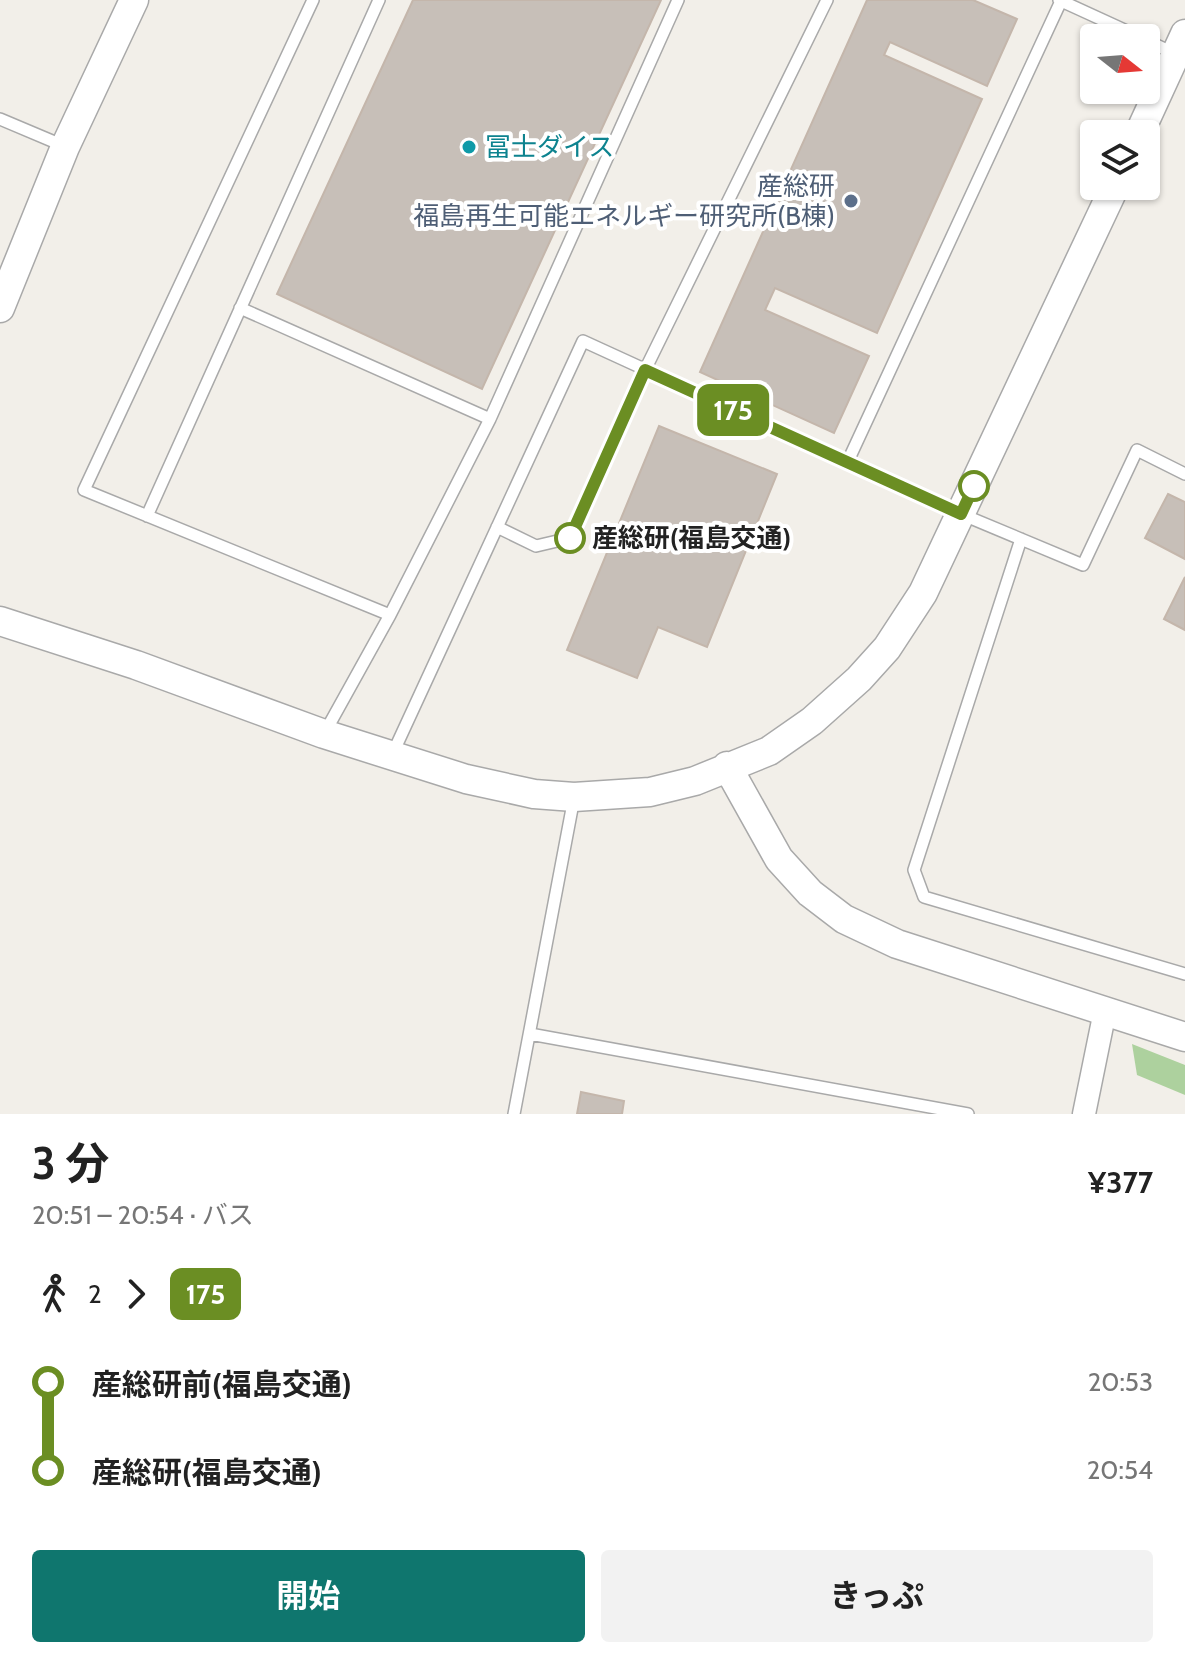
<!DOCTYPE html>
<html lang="ja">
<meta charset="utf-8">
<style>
:root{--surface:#fff;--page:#f2f2f2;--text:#222;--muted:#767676;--accent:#0f766e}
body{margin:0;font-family:Cabin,"Noto Sans JP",sans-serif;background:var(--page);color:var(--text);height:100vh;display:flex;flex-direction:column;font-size:30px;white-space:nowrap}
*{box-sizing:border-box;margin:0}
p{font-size:26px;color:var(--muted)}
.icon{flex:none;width:44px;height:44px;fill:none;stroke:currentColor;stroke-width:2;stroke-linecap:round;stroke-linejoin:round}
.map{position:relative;height:1114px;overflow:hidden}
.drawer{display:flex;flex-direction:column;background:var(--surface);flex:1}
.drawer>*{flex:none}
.badge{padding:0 16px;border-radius:12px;font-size:28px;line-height:52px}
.needle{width:52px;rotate:107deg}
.tools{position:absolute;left:1080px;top:24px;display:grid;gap:16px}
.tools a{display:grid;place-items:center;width:80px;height:80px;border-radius:8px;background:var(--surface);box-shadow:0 2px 6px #0004;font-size:40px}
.map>.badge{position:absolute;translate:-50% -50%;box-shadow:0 0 0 4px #fff}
.legs{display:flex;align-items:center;gap:12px;height:88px;padding:0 32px;font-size:26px}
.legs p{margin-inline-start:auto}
.headline{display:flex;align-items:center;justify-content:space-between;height:136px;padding:0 32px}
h1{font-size:44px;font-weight:700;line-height:60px}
.primary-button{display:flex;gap:16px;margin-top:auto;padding:16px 32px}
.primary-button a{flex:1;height:92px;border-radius:8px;background:var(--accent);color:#fff;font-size:32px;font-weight:700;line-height:92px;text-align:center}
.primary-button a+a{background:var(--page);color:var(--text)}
ul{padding:0 32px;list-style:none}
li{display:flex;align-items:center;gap:28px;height:88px;font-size:30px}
li i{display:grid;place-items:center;width:12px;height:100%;margin:0 10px;background:currentColor}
li i::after{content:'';width:20px;height:20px;margin:-10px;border:6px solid;border-radius:50%;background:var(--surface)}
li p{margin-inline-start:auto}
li:first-child i{background:linear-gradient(#0000 50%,currentColor 0)}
li:last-child i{background:linear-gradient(currentColor 50%,#0000 0)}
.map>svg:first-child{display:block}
.forest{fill:#add19e}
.building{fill:#c7bfb8;stroke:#c4b6ab;stroke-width:2}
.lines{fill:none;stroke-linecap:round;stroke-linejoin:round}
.service-casing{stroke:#a9a9a9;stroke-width:14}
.minor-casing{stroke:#a9a9a9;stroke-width:25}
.tertiary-casing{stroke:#a9a9a9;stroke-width:31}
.service{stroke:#fff;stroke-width:11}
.minor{stroke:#fff;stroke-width:22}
.tertiary{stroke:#fff;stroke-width:28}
.line-1-casing{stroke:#fff;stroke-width:18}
.line-1{stroke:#6b8e23;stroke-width:12}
.culture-dot{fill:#0f9aa8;stroke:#fff;stroke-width:3}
.service-dot{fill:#5c6f8a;stroke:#fff;stroke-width:3}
.stop-1-dot{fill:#fff;stroke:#6b8e23;stroke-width:4}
.labels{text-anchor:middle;stroke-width:8;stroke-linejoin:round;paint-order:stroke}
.culture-label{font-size:26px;fill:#0d838f;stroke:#fff;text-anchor:start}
.service-label{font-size:26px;fill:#4e5e75;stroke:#fff;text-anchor:end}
.stop-label{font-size:26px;font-weight:bold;fill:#222;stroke:#fff;text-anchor:start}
</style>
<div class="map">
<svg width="1185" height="1114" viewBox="0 0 1185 1114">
<rect width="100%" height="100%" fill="#f2efe9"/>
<path class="forest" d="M 1132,1044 L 1185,1065 L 1185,1095 L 1137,1075 Z"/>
<path class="building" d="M 413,0 L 661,0 L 482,389 L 277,294 Z
M 867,0 L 973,0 L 1017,19 L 987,86 L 890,42 L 884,55 L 982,99 L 877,333 L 775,288 L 765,310 L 869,356 L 834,433 L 700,372 Z
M 659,426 L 777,474 L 707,647 L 658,627 L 637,678 L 567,650 Z
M 1168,494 L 1185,502 L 1185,559 L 1145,538 Z
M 1185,577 L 1185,630 L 1164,619 Z
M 581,1092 L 624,1101 L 622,1114 L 577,1114 Z"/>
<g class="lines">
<g class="service-casing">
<path id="service" d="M 313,0 L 84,490 L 390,615
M 1059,0 L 1142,38
M 1146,40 L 1175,54
M 0,119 L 64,146
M 240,308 L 490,419
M 848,461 L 1061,1
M 147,516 L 379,0
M 497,527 L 536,546 L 570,538 L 645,370 L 827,0
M 1021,539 L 914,870 L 924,897 L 1185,974
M 324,734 L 390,615 L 490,419 L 678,0
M 392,755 L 583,341 L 961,514 L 1083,565 L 1137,450 L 1185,474
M 530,1034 L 968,1114
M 514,1114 L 574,798"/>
</g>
<g class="minor-casing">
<path id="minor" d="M 1084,1114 L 1105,1011"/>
</g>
<g class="tertiary-casing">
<path id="tertiary" d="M 1139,134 L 1185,34
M 0,308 L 65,147 L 134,0
M 0,621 L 136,665 L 324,734 L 466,779 L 534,794 L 574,797 L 650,792 L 695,781 L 769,751 L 812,721 L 859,679 L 887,648 L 923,593 L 1115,186
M 727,766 L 779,859 L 810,893 L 844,919 L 897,944 L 1185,1037"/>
</g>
<use href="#service" class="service"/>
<use href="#minor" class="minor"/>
<use href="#tertiary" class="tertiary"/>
</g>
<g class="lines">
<g class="line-1-casing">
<path id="line-1" d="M 570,538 L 645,370 L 961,514 L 974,486"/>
</g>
<use href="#line-1" class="line-1"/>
</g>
<circle class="culture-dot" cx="469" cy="147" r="8"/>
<circle class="service-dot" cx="851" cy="201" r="8"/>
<g class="stop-1-dot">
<circle cx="974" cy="486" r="14"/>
<circle cx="570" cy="538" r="14"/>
</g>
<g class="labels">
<g class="culture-label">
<text x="485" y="156">冨士ダイス</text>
</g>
<g class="service-label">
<text x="835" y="195">産総研<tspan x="835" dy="30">福島再生可能エネルギー研究所(B棟)</tspan></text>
</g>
<g class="stop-label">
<text x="592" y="547">産総研(福島交通)</text>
</g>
</g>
</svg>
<div class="tools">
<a><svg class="needle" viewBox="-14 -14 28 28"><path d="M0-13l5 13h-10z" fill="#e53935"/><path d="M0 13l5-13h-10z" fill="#767676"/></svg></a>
<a><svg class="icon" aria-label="layers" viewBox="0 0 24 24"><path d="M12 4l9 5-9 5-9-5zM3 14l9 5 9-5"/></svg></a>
</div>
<b class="badge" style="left:733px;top:410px;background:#6b8e23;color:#fff">175</b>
</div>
<section class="drawer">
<div class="headline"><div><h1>3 分</h1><p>20:51 – 20:54 · バス</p></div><b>¥377</b></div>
<div class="legs"><svg class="icon" aria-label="walk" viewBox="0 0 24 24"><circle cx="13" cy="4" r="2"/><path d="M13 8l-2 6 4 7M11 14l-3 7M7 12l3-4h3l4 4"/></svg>2<svg class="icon" aria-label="forward" viewBox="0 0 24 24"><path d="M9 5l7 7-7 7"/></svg><b class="badge" style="background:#6b8e23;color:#fff">175</b></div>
<ul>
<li><i style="color:#6b8e23"></i><b>産総研前(福島交通)</b><p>20:53</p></li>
<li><i style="color:#6b8e23"></i><b>産総研(福島交通)</b><p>20:54</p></li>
</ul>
<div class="primary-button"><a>開始</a><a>きっぷ</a></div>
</section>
